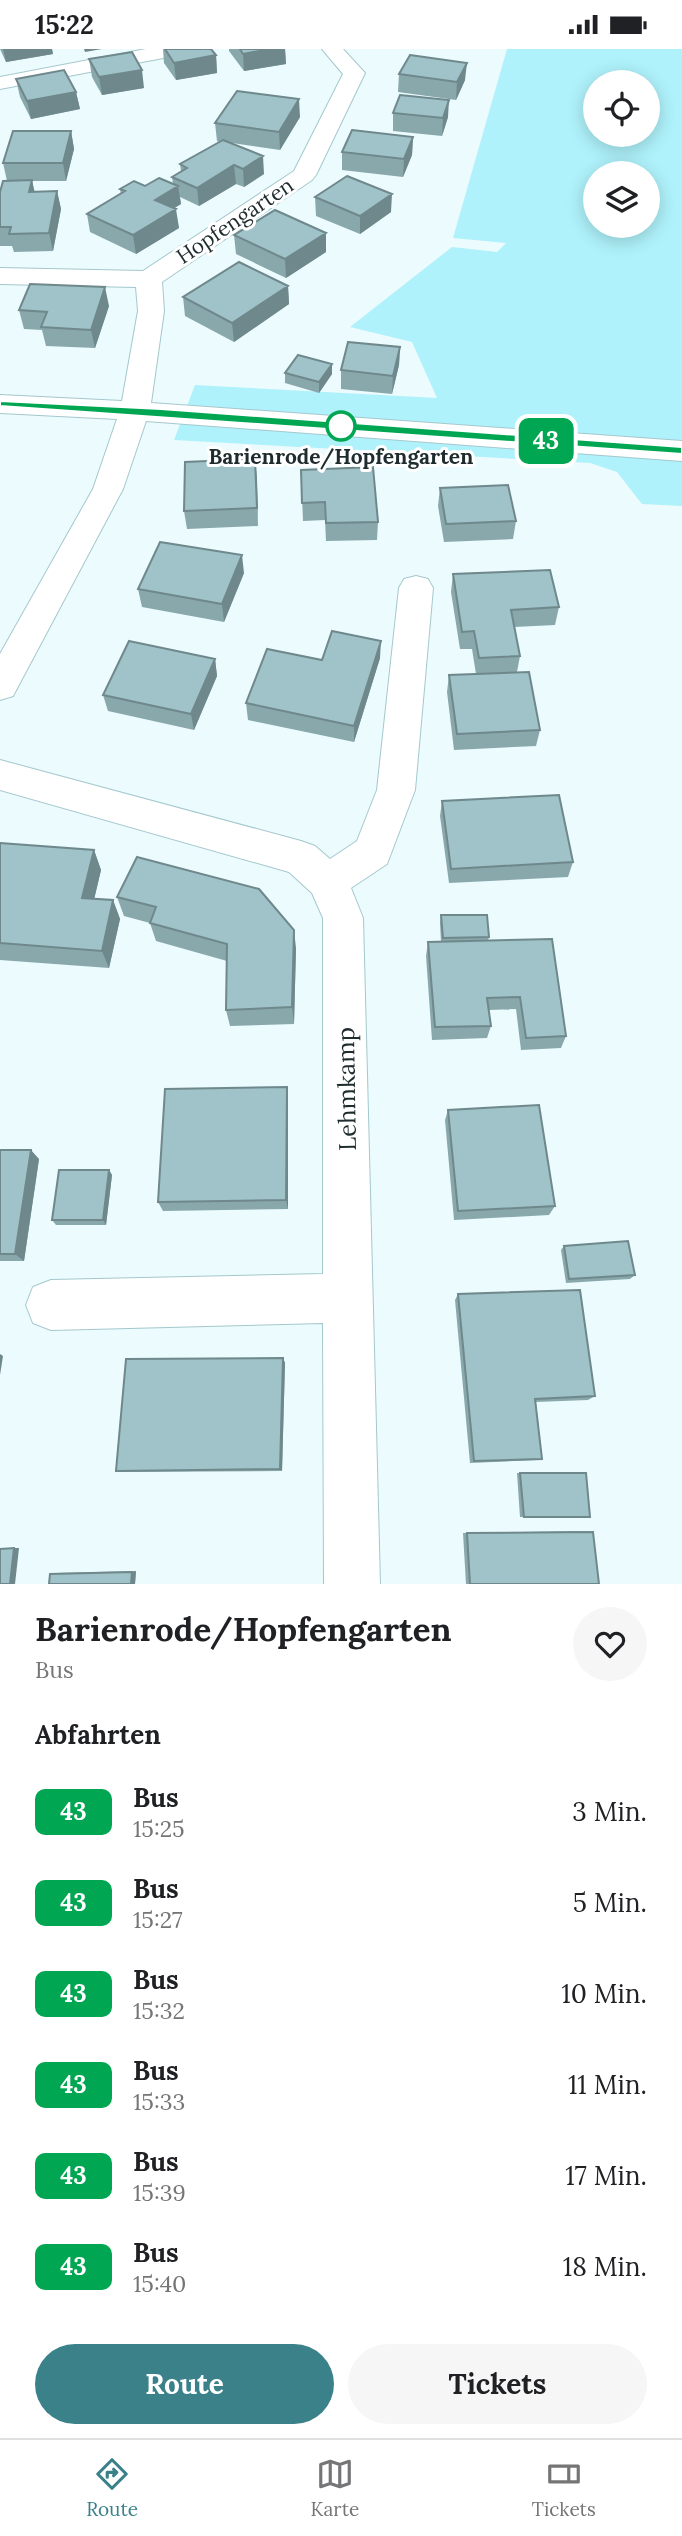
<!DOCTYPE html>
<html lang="de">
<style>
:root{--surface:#fff;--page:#f6f6f6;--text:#202124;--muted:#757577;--line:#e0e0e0;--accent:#3a818a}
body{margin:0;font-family:Lora,serif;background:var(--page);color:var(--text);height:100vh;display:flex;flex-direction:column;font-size:26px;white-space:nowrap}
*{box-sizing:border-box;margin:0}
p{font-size:23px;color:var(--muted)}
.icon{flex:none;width:38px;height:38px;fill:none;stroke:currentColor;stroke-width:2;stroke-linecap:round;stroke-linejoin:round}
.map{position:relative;height:1535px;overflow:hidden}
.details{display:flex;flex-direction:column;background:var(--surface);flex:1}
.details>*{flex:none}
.badge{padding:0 14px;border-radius:10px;font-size:24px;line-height:46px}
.buttons{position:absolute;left:583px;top:21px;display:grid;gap:14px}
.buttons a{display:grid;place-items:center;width:77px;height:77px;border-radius:50%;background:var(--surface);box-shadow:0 4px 18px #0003;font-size:35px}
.map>.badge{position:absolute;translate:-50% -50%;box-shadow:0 0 0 4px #fff}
h2{padding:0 35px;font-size:26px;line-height:63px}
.round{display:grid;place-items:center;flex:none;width:74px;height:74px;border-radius:37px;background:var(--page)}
.head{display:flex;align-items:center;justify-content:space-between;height:119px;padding:0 35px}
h1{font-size:33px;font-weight:700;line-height:52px}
.cta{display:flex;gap:14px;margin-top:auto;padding:14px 35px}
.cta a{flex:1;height:80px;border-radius:42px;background:var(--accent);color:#fff;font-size:28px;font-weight:700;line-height:80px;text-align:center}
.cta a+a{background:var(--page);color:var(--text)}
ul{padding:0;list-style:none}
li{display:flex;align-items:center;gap:21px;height:91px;padding:0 35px}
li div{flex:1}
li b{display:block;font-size:26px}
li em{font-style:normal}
li .badge{min-width:77px;font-weight:700;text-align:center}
.status{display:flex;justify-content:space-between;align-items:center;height:49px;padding:0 35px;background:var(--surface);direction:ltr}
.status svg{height:19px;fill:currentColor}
.tabs{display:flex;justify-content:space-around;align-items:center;height:98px;border-top:2px solid var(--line);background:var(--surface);font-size:19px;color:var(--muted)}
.tabs a{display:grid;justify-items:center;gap:4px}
.tabs .active{color:var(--accent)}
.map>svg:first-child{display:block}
.green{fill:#aff2fb;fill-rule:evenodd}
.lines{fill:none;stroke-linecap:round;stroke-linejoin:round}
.minor-casing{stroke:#a4c8cd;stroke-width:2}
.minor{fill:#fff;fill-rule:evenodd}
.wall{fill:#89a8ac}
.shaded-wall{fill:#6f888c}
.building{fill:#9fc3c8;stroke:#6f888c;stroke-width:2}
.line{fill:#00a651;stroke:#fff;stroke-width:2}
.stop-dot{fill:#fff;stroke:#00a651;stroke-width:3.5}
.labels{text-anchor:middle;stroke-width:6;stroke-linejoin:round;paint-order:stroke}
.far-street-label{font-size:21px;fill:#1e2c2e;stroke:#fff}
.far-stop-label{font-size:21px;font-weight:bold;fill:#1e2c2e;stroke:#fff}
.street-label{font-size:24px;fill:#1e2c2e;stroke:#fff}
</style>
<div class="status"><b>15:22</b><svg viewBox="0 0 49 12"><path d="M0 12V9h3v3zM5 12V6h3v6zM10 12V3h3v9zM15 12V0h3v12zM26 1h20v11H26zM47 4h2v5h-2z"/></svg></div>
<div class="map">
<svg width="682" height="1535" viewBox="0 0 682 1535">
<rect width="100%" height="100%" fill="#ecfbfd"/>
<path class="green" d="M 507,0 L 682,0 L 682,457 L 642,455 L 617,423 L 590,414 L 174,391 L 195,336 L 437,349 L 412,293 L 350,278 L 452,198 L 497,203 L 506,194 L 453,189 ZM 595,33 L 648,33 L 648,86 L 595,86 ZM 595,124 L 648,124 L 648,177 L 595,177 Z"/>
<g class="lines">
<g class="minor-casing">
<path id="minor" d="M 146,0 L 189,0 L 186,4 L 179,6 L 0,40 L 0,28 Z
M 322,0 L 343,0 L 365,24 L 316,126 L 312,131 L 162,233 L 164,262 L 151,354 L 682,392 L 682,412 L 146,372 L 123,440 L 13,647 L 0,651 L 0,605 L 93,440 L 117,370 L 0,364 L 0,346 L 122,352 L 138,262 L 136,238 L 0,235 L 0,219 L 143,222 L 294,122 L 343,25 Z
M 416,527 L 428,530 L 433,539 L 415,741 L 387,815 L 351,839 L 363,869 L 380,1535 L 324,1535 L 323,1274 L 51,1281 L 33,1274 L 26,1256 L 33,1238 L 51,1231 L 323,1225 L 323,869 L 312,844 L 289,823 L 0,741 L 0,711 L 301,792 L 315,797 L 330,810 L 357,792 L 377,741 L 399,539 L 404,530 Z"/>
</g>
<use href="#minor" class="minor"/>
</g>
<path class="wall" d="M 0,0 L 52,0 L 53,5 L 6,13 Z
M 163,0 L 211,0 L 216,6 L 217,24 L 176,31 L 164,14 Z
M 229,0 L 285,0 L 286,15 L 244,22 L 229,2 Z
M 89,10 L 144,39 L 102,46 L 92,28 Z
M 399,25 L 465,31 L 456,51 L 398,43 Z
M 16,30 L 76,43 L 80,60 L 31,70 L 20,48 Z
M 393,64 L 448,68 L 442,87 L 393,82 Z
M 300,68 L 280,101 L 232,94 L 264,125 L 244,138 L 236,135 L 199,157 L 180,148 L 181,155 L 174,159 L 179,179 L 136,205 L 90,183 L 87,165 L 121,145 L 120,140 L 173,135 L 172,128 L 181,122 L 180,115 L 219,93 L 217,92 L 215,74 Z
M 71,82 L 74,100 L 66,132 L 32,132 L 34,143 L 57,142 L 61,160 L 53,202 L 14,203 L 12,197 L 0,197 L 0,143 L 7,132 L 3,114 Z
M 413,88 L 412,106 L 403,128 L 342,121 L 342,103 Z
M 315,148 L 391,163 L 360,185 L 316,167 Z
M 326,184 L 326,203 L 286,229 L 236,205 L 234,186 Z
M 288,237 L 289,255 L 234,293 L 185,267 L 183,248 Z
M 109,257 L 95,299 L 46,297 L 42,281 L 24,280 L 19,261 Z
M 400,298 L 399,316 L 392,345 L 341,340 L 341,321 Z
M 285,324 L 332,325 L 319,344 L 285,334 Z
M 255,410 L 258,477 L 187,480 L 184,462 Z
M 301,421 L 378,473 L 377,491 L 326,492 L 325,471 L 303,472 Z
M 440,439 L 516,472 L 513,490 L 444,493 L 438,457 Z
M 244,524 L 224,573 L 142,558 L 138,540 Z
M 453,525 L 559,558 L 555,576 L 514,578 L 520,607 L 517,623 L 540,681 L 536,697 L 454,701 L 447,643 L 449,626 L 476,625 L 472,600 L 460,600 L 451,543 Z
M 380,609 L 354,693 L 248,671 L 246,654 L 322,611 Z
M 215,610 L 217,627 L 194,681 L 108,662 L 103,646 Z
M 442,752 L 573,813 L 568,828 L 449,834 L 440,767 Z
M 0,794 L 94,801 L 101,821 L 94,850 L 113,851 L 120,870 L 109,919 L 0,911 Z
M 259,840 L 296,899 L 294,975 L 230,977 L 226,961 L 227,912 L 156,892 L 150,874 L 124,867 L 117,848 Z
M 441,866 L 489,888 L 488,892 L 566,987 L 561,999 L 521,1001 L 516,960 L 489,961 L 491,977 L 487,989 L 432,991 L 426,907 L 428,893 L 441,893 L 440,874 Z
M 287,1038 L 288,1049 L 288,1160 L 163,1162 L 158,1153 Z
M 448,1061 L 555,1157 L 549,1166 L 454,1171 L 445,1071 Z
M 0,1101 L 39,1110 L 24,1212 L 0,1212 Z
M 109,1121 L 112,1126 L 106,1176 L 56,1176 L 52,1171 Z
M 564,1197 L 635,1226 L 630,1230 L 566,1234 L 561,1201 Z
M 458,1245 L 595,1347 L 588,1351 L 536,1353 L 542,1410 L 536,1411 L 470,1414 L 455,1251 Z
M 283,1309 L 285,1314 L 282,1422 L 122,1423 L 116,1422 Z
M 517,1424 L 520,1424 L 590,1468 L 520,1468 Z
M 585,1482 L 599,1535 L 466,1535 L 463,1484 Z
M 136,1522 L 135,1535 L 49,1535 L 50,1525 L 55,1524 Z"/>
<path class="shaded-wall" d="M 3,0 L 52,0 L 53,5 L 6,13 Z
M 84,0 L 102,0 L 85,3 Z
M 270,0 L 285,0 L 286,15 L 244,22 L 243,5 Z
M 216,6 L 217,24 L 176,31 L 174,14 Z
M 467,14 L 465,31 L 456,51 L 457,33 Z
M 142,21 L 144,39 L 102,46 L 99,28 Z
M 76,43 L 80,60 L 31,70 L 27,52 Z
M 299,50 L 300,68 L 280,101 L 279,83 Z
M 449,51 L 448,68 L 442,87 L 443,69 Z
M 71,82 L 74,100 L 66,132 L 63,114 Z
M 413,88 L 412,106 L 403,128 L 404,110 Z
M 263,107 L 264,125 L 244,138 L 243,120 Z
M 234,116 L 236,135 L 199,157 L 197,139 Z
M 32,131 L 36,149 L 29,143 Z
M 178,137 L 181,155 L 158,169 L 155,151 Z
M 57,142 L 61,160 L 53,202 L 49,184 Z
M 392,145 L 391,163 L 360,185 L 360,167 Z
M 176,160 L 179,179 L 136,205 L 133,186 Z
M 326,184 L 326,203 L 286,229 L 285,210 Z
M 288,237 L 289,255 L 234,293 L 232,274 Z
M 105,238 L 109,257 L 95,299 L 91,281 Z
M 400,298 L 399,316 L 392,345 L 393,327 Z
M 332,315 L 332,325 L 319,344 L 319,333 Z
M 255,410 L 257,429 L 258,477 L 257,459 Z
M 242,506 L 244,524 L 224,573 L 222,555 Z
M 381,592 L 380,609 L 354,693 L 354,677 Z
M 215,610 L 217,627 L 194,681 L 191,665 Z
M 94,801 L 101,821 L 90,868 L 82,849 Z
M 113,851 L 120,870 L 109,919 L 102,902 Z
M 294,881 L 296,899 L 294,975 L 292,958 Z
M 287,1038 L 288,1049 L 288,1160 L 286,1151 Z
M 31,1101 L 39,1110 L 24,1212 L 15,1205 Z
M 109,1121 L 112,1126 L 106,1176 L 103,1171 Z
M 0,1305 L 3,1307 L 0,1326 Z
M 283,1309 L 285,1314 L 282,1422 L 280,1420 Z
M 14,1499 L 19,1499 L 15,1535 L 10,1535 Z
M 136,1522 L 135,1535 L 131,1535 L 132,1523 Z"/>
<path class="building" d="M 165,0 L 211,0 L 216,6 L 174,14 Z
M 240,0 L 270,0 L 243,5 Z
M 132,3 L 142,21 L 99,28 L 89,10 Z
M 410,6 L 467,14 L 457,33 L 399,25 Z
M 64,21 L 76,43 L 27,52 L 16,30 Z
M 237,42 L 299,50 L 279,83 L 215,74 Z
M 400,46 L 449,51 L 443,69 L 393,64 Z
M 352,81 L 413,88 L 404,110 L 342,103 Z
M 13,82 L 71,82 L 63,114 L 3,114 Z
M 223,91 L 263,107 L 243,120 L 234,116 L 197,139 L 172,128 L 187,119 L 180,115 Z
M 347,127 L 392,145 L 360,167 L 315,148 Z
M 159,129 L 178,137 L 155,151 L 176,160 L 133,186 L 87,165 L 125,142 L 120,140 L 134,132 L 145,137 Z
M 32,131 L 29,143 L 57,142 L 49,184 L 9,185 L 11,178 L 0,178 L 0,143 L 3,132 Z
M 275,161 L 326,184 L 285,210 L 234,186 Z
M 239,213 L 288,237 L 232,274 L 183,248 Z
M 30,235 L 105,238 L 91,281 L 41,278 L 47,263 L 19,261 Z
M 348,293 L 400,298 L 393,327 L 341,321 Z
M 298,306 L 332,315 L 319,333 L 285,324 Z
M 255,410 L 257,459 L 184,462 L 185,413 Z
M 373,418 L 378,473 L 326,474 L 325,453 L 302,454 L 301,421 Z
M 508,436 L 516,472 L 446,475 L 440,439 Z
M 160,493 L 242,506 L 222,555 L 138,540 Z
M 550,521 L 559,558 L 511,561 L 520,607 L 479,609 L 474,582 L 462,583 L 453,525 Z
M 332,582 L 381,592 L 354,677 L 246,654 L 267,600 L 322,611 Z
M 129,592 L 215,610 L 191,665 L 103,646 Z
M 529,623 L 540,681 L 457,685 L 449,626 Z
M 559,746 L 573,813 L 451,820 L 442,752 Z
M 0,794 L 94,801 L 82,849 L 113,851 L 102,902 L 0,894 Z
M 137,808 L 259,840 L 294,881 L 292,958 L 226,961 L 227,895 L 150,874 L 156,858 L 117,848 Z
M 441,866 L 487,866 L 489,888 L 443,889 Z
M 552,890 L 566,987 L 526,989 L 520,948 L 487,949 L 491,977 L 435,978 L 428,893 Z
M 287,1038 L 286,1151 L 158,1153 L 165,1040 Z
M 539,1056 L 555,1157 L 458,1162 L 448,1061 Z
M 0,1101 L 31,1101 L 15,1205 L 0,1205 Z
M 59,1121 L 109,1121 L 103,1171 L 52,1171 Z
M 628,1192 L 635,1226 L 569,1230 L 564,1197 Z
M 580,1241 L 595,1347 L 535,1350 L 542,1410 L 474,1412 L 458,1245 Z
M 283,1309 L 280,1420 L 116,1422 L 126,1310 Z
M 520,1424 L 586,1424 L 590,1468 L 524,1468 Z
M 593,1483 L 599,1535 L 470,1535 L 467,1484 Z
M 14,1499 L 10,1535 L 0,1535 L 0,1500 Z
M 132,1523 L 131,1535 L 49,1535 L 50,1525 Z"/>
<path class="line" d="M 0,352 L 161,360 L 682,398 L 682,405 L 0,357 Z"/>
<circle class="stop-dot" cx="341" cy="377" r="14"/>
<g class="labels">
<g class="far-street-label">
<text transform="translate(235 172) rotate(-34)" y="7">Hopfengarten</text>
</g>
<g class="far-stop-label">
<text x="341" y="415">Barienrode/Hopfengarten</text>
</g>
<g class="street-label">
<text transform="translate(347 1040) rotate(-91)" y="8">Lehmkamp</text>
</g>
</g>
</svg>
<div class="buttons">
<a><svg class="icon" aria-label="locate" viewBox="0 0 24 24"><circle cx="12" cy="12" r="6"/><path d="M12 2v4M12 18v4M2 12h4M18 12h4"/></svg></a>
<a><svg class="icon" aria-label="layers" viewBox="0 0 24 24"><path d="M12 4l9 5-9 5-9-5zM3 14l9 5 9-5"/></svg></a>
</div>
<b class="badge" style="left:546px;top:392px;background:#00a651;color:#fff">43</b>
</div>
<section class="details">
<div class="head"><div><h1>Barienrode/Hopfengarten</h1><p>Bus</p></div><a class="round"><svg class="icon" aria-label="heart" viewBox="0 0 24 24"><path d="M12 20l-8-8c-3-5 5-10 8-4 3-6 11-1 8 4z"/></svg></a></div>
<h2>Abfahrten</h2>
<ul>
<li><span class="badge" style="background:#00a651;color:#fff">43</span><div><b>Bus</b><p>15:25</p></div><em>3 Min.</em></li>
<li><span class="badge" style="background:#00a651;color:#fff">43</span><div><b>Bus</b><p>15:27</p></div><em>5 Min.</em></li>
<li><span class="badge" style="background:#00a651;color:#fff">43</span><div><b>Bus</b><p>15:32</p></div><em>10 Min.</em></li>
<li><span class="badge" style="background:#00a651;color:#fff">43</span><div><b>Bus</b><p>15:33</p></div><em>11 Min.</em></li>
<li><span class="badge" style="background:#00a651;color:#fff">43</span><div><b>Bus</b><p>15:39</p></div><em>17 Min.</em></li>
<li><span class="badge" style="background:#00a651;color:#fff">43</span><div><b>Bus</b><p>15:40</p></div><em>18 Min.</em></li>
</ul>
<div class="cta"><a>Route</a><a>Tickets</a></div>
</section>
<nav class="tabs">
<a class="active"><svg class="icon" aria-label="directions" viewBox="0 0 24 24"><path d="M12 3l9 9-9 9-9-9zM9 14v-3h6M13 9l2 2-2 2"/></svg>Route</a>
<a><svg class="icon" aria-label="map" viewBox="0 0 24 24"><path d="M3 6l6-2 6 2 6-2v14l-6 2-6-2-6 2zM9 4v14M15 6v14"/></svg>Karte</a>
<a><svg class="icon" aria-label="tickets" viewBox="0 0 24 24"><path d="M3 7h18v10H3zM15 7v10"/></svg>Tickets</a>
</nav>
